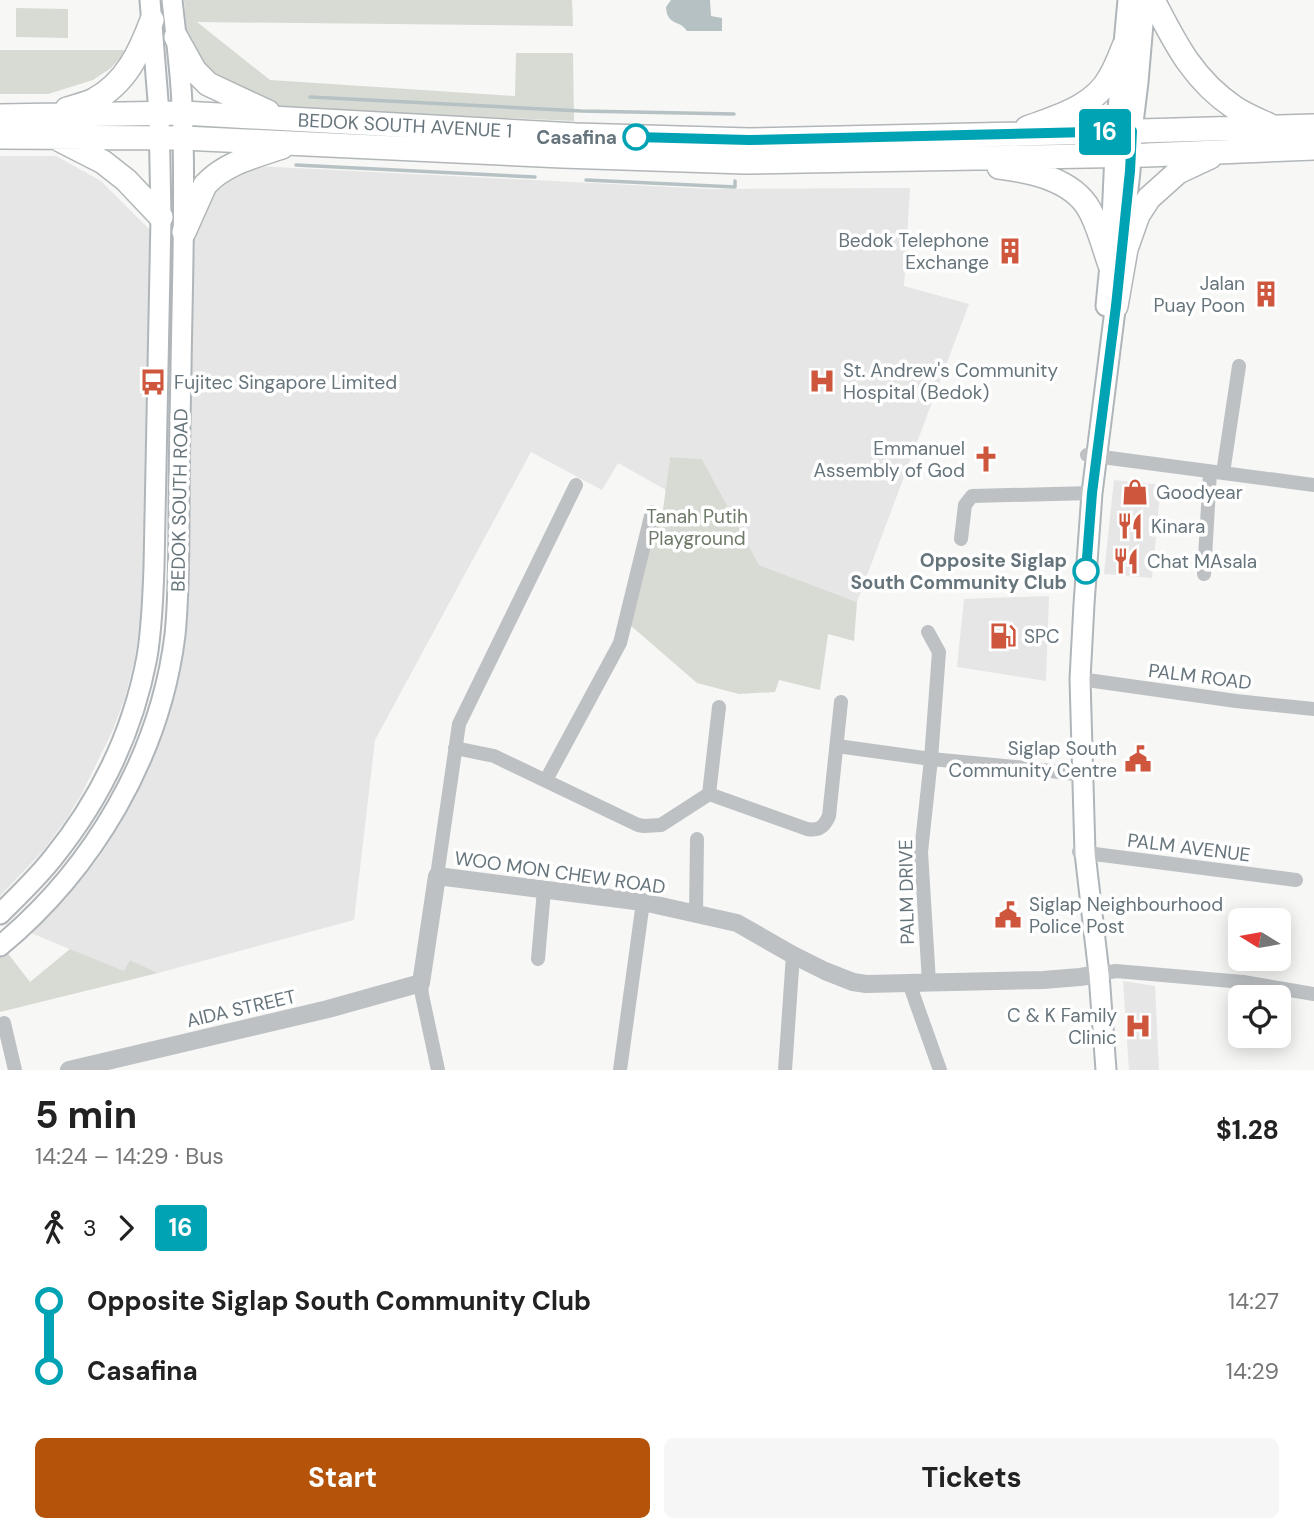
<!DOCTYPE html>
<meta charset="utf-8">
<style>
:root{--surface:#fff;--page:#f6f6f6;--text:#222;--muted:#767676;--accent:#b45309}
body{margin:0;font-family:"DM Sans",sans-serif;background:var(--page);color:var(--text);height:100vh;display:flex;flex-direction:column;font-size:26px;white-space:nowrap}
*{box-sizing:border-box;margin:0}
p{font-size:23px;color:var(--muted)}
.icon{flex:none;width:38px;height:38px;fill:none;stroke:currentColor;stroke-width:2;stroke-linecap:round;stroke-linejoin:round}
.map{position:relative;height:1070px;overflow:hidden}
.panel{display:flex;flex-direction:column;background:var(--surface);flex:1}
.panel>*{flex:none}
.badge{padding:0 14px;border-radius:5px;font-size:24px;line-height:46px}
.needle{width:46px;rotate:281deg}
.buttons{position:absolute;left:1228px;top:908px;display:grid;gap:14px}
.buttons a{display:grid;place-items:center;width:63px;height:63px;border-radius:10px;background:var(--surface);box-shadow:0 4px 18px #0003;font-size:35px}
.map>.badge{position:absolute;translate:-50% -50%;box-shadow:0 0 0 4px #fff}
.legs{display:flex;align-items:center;gap:10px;height:77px;padding:0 35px;font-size:23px}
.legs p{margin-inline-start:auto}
.overview{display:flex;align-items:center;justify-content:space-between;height:119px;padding:0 35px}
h1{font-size:38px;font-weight:700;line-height:52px}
.cta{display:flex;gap:14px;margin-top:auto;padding:14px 35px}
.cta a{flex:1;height:80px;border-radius:10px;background:var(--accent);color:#fff;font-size:28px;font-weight:700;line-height:80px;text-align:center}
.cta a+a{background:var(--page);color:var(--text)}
ul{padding:0 35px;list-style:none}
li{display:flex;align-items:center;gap:24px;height:70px;font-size:26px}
li i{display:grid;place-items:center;width:10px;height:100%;margin:0 9px;background:currentColor}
li i::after{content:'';width:18px;height:18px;margin:-9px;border:5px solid;border-radius:50%;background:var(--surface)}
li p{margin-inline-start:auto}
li:first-child i{background:linear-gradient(#0000 50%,currentColor 0)}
li:last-child i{background:linear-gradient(currentColor 50%,#0000 0)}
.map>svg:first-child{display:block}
.built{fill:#e5e6e5}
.green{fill:#d7dbd4}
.water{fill:#b6c1c4}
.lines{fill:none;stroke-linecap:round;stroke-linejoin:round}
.stream{stroke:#b6c1c4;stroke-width:3.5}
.secondary-casing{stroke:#afb5b9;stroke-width:23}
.primary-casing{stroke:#b1b6b8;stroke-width:26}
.minor{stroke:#bdc1c4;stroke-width:14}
.tertiary{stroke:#bdc1c4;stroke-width:18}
.secondary{stroke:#fff;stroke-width:19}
.primary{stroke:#fff;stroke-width:23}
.line-1-casing{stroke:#fff;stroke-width:16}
.line-1{stroke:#00a3b4;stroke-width:10}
.stop-1-dot{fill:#fff;stroke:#00a3b4;stroke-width:3.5}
.labels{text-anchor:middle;stroke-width:7;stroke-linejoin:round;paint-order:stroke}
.street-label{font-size:19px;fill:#66747c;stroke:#fff}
.stop-label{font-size:19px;font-weight:bold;fill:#66747c;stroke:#fff;text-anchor:end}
.poi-label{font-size:19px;fill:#66747c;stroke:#fff;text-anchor:start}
.park-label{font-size:19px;fill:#6d7a68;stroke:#fff}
</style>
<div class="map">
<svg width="1314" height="1070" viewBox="0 0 1314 1070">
<rect width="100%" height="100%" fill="#f7f7f5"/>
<path class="built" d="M 0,156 L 56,156 L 101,181 L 151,231 L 143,566 L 141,615 L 135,658 L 125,698 L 112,732 L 81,795 L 65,821 L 42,852 L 0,896 Z
M 255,166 L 709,189 L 910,188 L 904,286 L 969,304 L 857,602 L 759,565 L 702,459 L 670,457 L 666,490 L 618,463 L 602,490 L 531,452 L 375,740 L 354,920 L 158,973 L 130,960 L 125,972 L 31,933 L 52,913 L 77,885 L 99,857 L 119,826 L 150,763 L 174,697 L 185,637 L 187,605 L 193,233 L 219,182 Z
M 1114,480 L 1161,485 L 1152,578 L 1104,574 Z
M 1049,596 L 1046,681 L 957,667 L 964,599 Z
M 1123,981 L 1155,986 L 1159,1070 L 1129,1070 Z"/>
<path class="green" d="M 184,0 L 572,0 L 573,26 L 197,22 L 270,80 L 515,96 L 516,53 L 573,53 L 574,121 L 280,108 L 216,76 L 204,65 L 187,36 Z
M 16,8 L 68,9 L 68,38 L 16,37 Z
M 0,50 L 128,50 L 111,68 L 93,80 L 48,94 L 0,94 Z
M 670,457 L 702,459 L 759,565 L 857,602 L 854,641 L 828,634 L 820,690 L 779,680 L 775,692 L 739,694 L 697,683 L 630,625 L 656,524 L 661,525 Z
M 70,949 L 124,971 L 130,960 L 158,973 L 0,1012 L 0,955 L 6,951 L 30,982 Z"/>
<path class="water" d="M 671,0 L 710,0 L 711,16 L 722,18 L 722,31 L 687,31 C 679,19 667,26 666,7 Z"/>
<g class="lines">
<path class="stream" d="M 310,97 L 581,111 L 734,114
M 296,165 L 535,177
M 586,180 L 735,187 L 735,181"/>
<g class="secondary-casing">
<path id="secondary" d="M 1122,243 L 1130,171 L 1132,131 L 1138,82 L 1145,0
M 1106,306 L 1110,265 L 1116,131 L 1128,0
M 0,914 C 18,896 36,879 52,859 C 99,801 133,732 147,657 C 152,627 153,597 154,567 L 161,217 L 159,113 L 150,0
M 0,946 C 93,869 160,756 175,635 C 179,595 179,554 179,513 C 179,466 180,418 181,370 C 182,293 185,215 183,137 C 183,91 177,45 172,0
M 1106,1070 L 1099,974 L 1085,853 L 1080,679 L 1084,604 L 1092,493 L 1117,294"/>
</g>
<g class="primary-casing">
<path id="primary" d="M 1153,0 C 1175,43 1193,80 1235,108 C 1245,115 1258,120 1269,125
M 176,37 L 195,71 L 208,84 L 268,112
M 67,109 C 76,106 86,104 94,100 C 126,83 140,52 152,20
M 0,116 L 182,113 L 576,135 L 749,140 L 1105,132 L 1314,126
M 1027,128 C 1056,117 1094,107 1110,77 C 1116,67 1120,56 1124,46
M 0,137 L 183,138 L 562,156 L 745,162 L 1147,155 L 1314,148
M 60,140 L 103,162 L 126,180 L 161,217
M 999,167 C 1030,171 1072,179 1089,209 C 1098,224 1104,248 1110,265
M 184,232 L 205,185 C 225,163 255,156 282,147
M 1116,306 L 1126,249 L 1138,215 L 1149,198 L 1178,172 L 1210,157"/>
</g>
<path class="minor" d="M 1087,455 L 1314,485
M 1223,473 L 1239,366
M 961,539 L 965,505 L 972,496 L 1092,493
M 1204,574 L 1210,472
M 928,632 L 939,652 L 931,759 L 921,852 L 929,982
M 1080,679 L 1236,701 L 1314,709
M 837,746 L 931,759 L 1026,768 L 1083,775
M 455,748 L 494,756 L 638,825 L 644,826 L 661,825 L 709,794 L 719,707
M 546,780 L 620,643 L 652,512
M 709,794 L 807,829 C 819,831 824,827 829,816 L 841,702
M 1079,852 L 1296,880
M 437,876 L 459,724 L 576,485
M 696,914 L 697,839
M 538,959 L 544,890
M 1099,974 L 1116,971 L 1243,982 L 1314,994
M 421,983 L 422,995 L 438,1070
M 909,983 L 940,1070
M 4,1023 L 15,1070
M 620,1070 L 643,902
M 785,1070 L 793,955"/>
<path class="tertiary" d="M 69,1070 L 328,1009 L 421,983 L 437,876 L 643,902 L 737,923 L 793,955 L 825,971 L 853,982 L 866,984 L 1043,980 L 1080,977 L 1099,974"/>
<use href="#secondary" class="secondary"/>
<use href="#primary" class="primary"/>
</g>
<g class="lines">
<g class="line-1-casing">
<path id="line-1" d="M 636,137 L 749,140 L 1132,131 L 1130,171 L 1116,306 L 1092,493 L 1086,571"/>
</g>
<use href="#line-1" class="line-1"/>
</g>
<defs>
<g id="building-bare" transform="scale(2.1)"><path d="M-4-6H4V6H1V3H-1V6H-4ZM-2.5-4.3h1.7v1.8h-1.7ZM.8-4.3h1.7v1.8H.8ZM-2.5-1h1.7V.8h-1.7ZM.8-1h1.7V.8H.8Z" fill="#ce563d" stroke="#fff" stroke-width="2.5" paint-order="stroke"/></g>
<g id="hospital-bare" transform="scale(2.1)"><path d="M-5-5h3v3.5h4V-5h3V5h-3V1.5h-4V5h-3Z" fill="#ce563d" stroke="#fff" stroke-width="2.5" paint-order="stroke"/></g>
<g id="bus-bare" transform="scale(2.1)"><path d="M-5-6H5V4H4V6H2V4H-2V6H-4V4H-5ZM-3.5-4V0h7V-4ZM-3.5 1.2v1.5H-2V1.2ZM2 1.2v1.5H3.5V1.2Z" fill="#ce563d" stroke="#fff" stroke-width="2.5" paint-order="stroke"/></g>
<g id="church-bare" transform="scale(2.1)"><path d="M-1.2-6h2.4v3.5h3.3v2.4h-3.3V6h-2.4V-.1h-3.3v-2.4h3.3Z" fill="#ce563d" stroke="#fff" stroke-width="2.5" paint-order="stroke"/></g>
<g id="shop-bare" transform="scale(2.1)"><path d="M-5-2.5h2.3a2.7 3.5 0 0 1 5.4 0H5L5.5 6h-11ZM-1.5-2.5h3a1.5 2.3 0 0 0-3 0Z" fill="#ce563d" stroke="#fff" stroke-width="2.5" paint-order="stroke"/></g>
<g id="restaurant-bare" transform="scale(2.1)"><path d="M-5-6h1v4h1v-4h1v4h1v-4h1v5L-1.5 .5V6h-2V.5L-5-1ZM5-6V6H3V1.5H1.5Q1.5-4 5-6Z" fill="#ce563d" stroke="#fff" stroke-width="2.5" paint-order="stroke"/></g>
<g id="fuel-bare" transform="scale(2.1)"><path d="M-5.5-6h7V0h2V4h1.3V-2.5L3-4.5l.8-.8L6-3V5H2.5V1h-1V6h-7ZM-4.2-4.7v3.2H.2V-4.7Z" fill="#ce563d" stroke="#fff" stroke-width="2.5" paint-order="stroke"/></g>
<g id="civic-bare" transform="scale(2.1)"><path d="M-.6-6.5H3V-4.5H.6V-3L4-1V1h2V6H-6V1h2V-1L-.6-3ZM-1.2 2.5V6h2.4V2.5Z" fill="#ce563d" stroke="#fff" stroke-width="2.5" paint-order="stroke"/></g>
</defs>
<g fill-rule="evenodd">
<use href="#building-bare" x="1010" y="251"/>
<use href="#building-bare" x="1266" y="294"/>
<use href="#hospital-bare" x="822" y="381"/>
<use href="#bus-bare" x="153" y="382"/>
<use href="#church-bare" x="986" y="459"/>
<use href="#shop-bare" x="1135" y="492"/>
<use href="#restaurant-bare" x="1130" y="526"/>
<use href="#restaurant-bare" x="1126" y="561"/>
<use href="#fuel-bare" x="1003" y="636"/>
<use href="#civic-bare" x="1138" y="759"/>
<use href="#civic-bare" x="1008" y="915"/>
<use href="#hospital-bare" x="1138" y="1026"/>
</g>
<g class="stop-1-dot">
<circle cx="636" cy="137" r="12"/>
<circle cx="1086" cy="571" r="12"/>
</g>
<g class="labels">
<g class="street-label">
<text transform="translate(405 125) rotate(3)" y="7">BEDOK SOUTH AVENUE 1</text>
<text transform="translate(179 500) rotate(-89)" y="7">BEDOK SOUTH ROAD</text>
<text transform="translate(1200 676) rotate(7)" y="7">PALM ROAD</text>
<text transform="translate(1189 847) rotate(7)" y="7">PALM AVENUE</text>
<text transform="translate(560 872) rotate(8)" y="7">WOO MON CHEW ROAD</text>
<text transform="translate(906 892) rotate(-91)" y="7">PALM DRIVE</text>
<text transform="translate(241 1008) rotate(-13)" y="7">AIDA STREET</text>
</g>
<g class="stop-label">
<text x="617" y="144">Casafina</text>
<text x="1067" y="567">Opposite Siglap<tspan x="1067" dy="22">South Community Club</tspan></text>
</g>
<g class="poi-label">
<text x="989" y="247" text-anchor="end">Bedok Telephone<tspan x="989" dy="22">Exchange</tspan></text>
<text x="1245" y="290" text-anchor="end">Jalan<tspan x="1245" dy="22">Puay Poon</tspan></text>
<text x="843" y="377">St. Andrew's Community<tspan x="843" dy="22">Hospital (Bedok)</tspan></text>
<text x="174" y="389">Fujitec Singapore Limited</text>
<text x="965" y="455" text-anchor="end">Emmanuel<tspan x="965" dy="22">Assembly of God</tspan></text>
<text x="1156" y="499">Goodyear</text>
<text x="1151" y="533">Kinara</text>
<text x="1147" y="568">Chat MAsala</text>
<text x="1024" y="643">SPC</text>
<text x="1117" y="755" text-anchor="end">Siglap South<tspan x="1117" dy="22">Community Centre</tspan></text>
<text x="1029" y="911">Siglap Neighbourhood<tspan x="1029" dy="22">Police Post</tspan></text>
<text x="1117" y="1022" text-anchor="end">C &amp; K Family<tspan x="1117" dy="22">Clinic</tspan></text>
</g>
<g class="park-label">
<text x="697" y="523">Tanah Putih<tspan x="697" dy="22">Playground</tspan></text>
</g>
</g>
</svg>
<div class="buttons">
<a><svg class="needle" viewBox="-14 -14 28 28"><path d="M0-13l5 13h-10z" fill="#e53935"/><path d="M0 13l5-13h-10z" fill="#767676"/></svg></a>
<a><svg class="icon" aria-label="locate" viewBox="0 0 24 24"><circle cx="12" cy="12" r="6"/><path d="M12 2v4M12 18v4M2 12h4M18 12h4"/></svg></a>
</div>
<b class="badge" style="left:1105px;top:132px;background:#00a3b4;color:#fff">16</b>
</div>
<section class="panel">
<div class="overview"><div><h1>5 min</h1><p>14:24 – 14:29 · Bus</p></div><b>$1.28</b></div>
<div class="legs"><svg class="icon" aria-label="walk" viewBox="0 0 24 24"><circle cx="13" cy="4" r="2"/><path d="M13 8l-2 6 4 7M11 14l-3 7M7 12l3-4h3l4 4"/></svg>3<svg class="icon" aria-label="forward" viewBox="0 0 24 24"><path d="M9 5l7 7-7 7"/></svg><b class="badge" style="background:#00a3b4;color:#fff">16</b></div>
<ul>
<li><i style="color:#00a3b4"></i><b>Opposite Siglap South Community Club</b><p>14:27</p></li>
<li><i style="color:#00a3b4"></i><b>Casafina</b><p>14:29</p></li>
</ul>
<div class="cta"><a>Start</a><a>Tickets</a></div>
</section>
